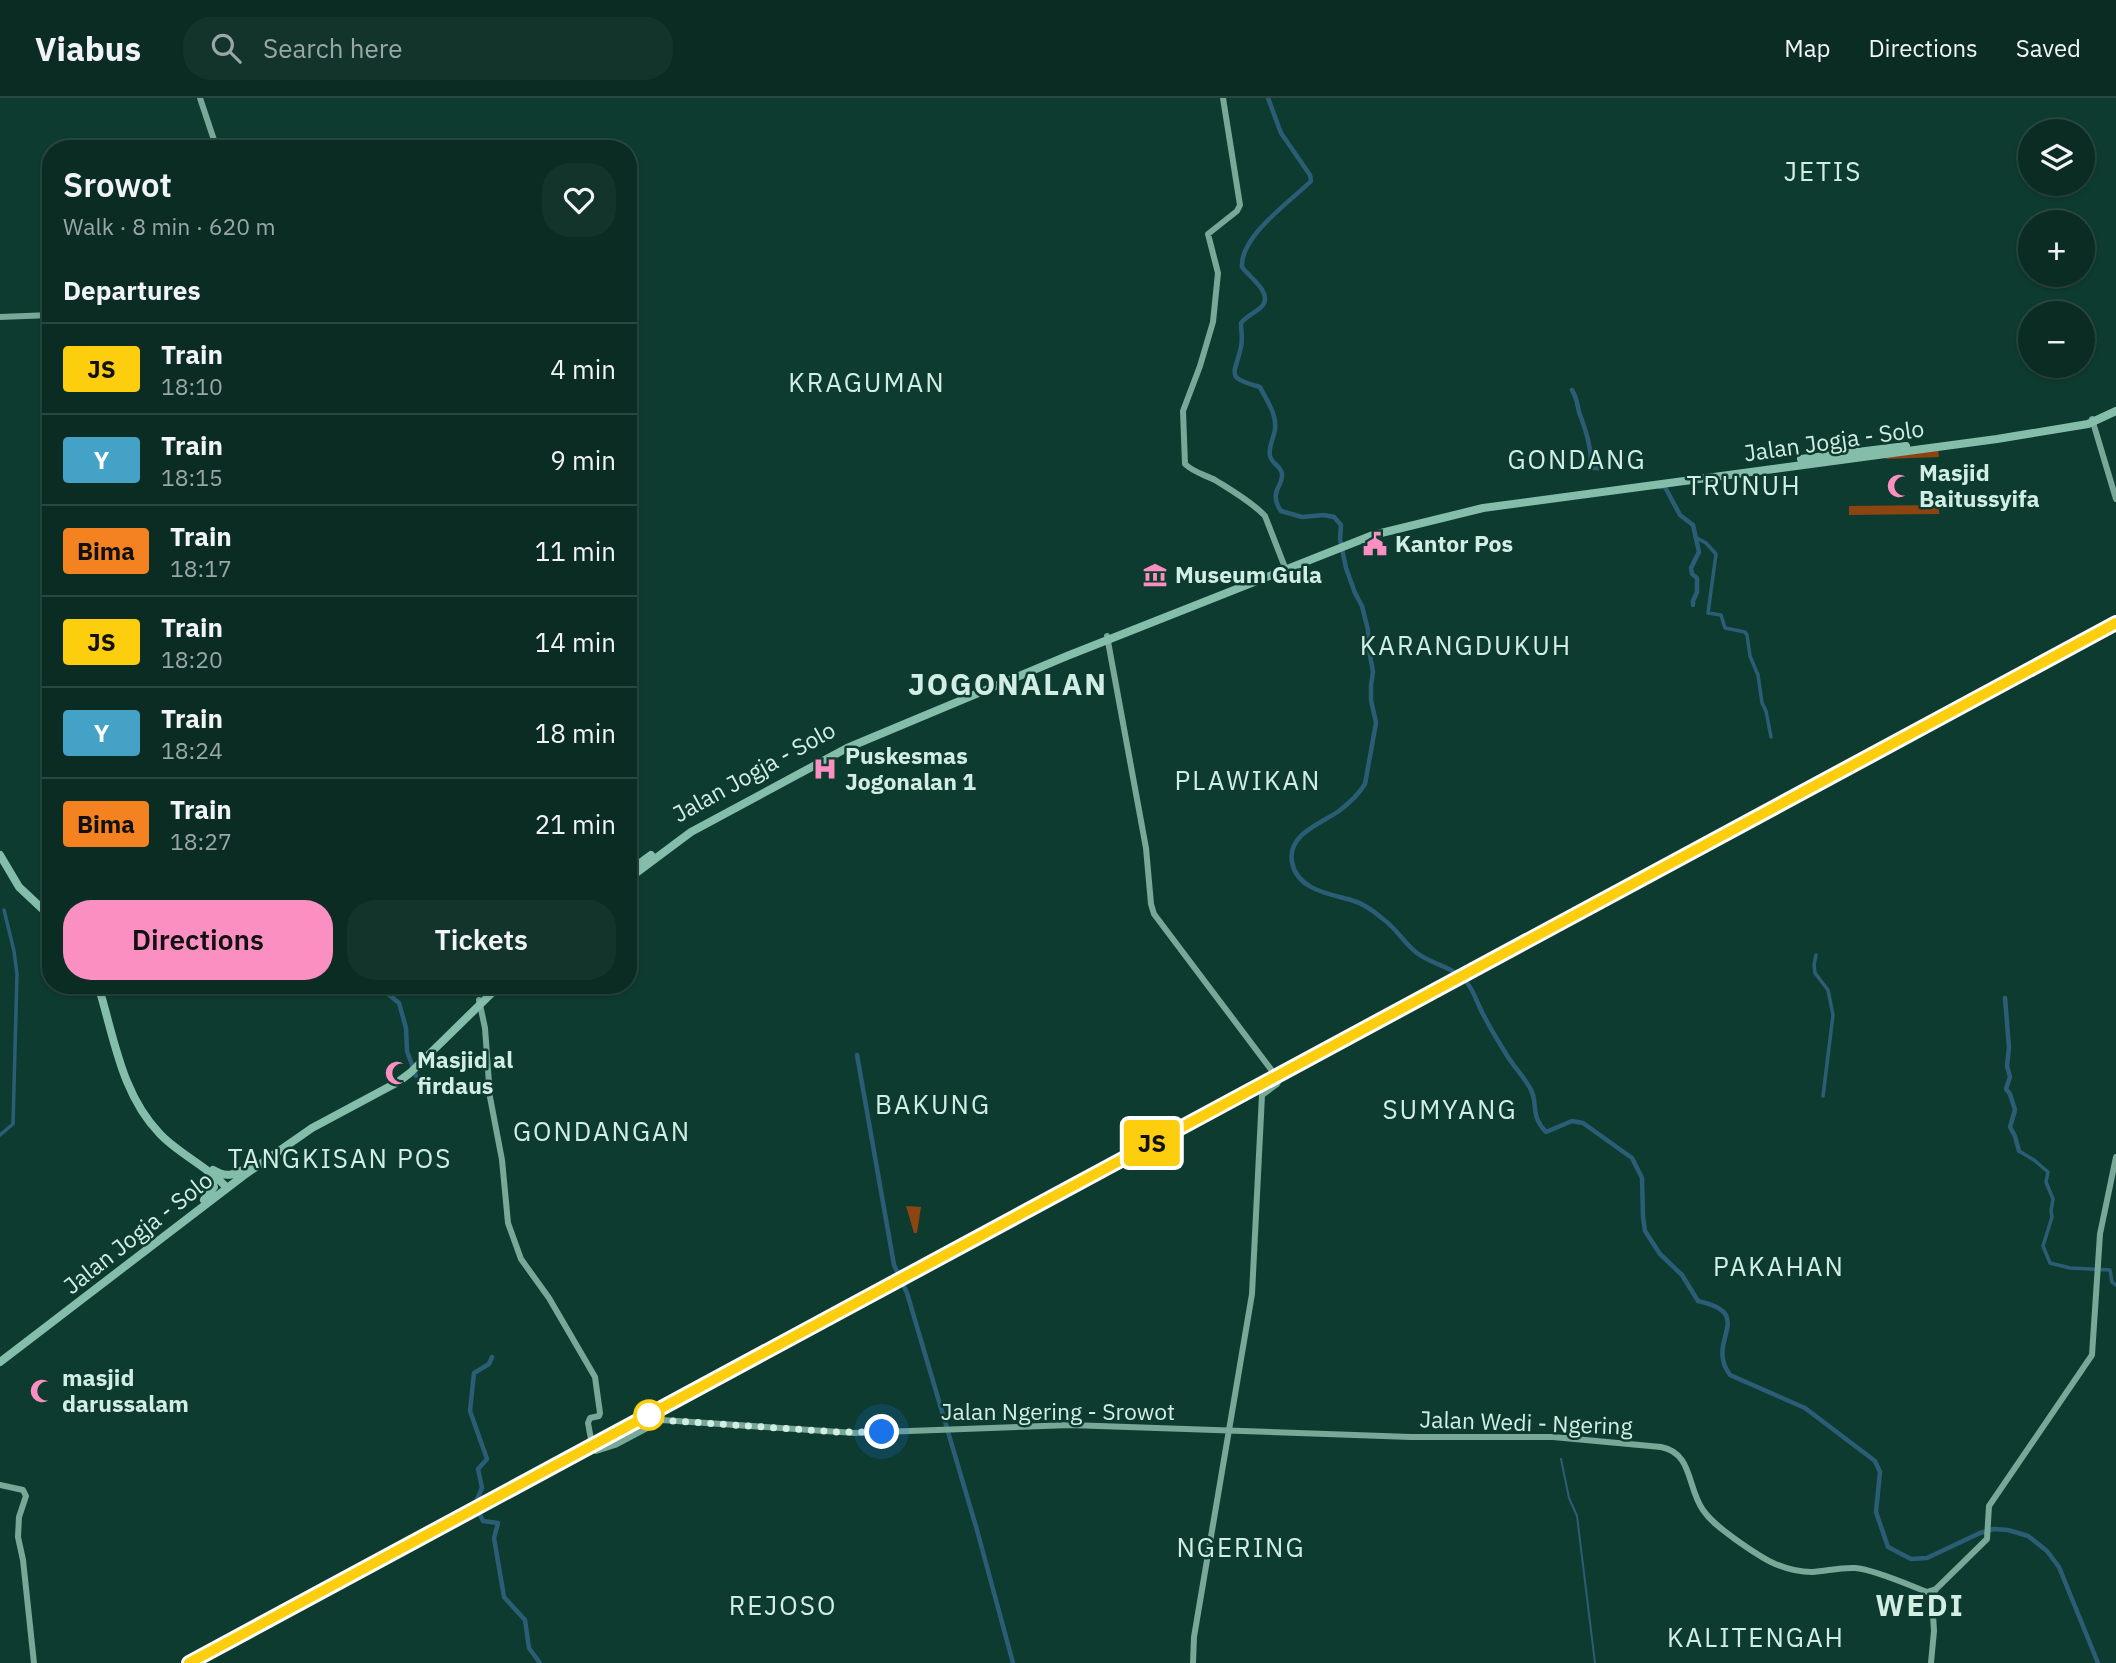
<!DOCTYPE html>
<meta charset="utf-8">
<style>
:root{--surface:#0a2c23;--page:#13342b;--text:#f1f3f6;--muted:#99a7a6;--line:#2a4841;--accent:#fc8fc2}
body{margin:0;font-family:"IBM Plex Sans",sans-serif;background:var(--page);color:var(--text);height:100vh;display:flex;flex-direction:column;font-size:26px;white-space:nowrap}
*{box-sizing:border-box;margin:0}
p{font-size:23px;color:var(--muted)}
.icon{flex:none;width:38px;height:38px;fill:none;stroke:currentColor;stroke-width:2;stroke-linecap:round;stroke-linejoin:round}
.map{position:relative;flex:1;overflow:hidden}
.side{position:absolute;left:42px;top:42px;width:595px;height:854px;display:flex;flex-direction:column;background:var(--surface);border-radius:28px;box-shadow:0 2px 5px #0004,0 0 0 2px var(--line)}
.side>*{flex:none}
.badge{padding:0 14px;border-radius:5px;font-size:24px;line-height:46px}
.fabs{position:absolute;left:2018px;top:21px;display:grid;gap:14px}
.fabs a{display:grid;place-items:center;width:77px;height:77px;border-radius:50%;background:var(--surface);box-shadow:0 2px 5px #0004,0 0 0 2px var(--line);font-size:35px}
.you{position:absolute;width:35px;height:35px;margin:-18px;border:5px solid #fff;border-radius:50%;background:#1a73e8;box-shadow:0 0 0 10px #1a73e833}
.map>.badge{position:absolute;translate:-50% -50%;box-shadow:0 0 0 4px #fff}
h2{padding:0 21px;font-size:26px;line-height:63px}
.round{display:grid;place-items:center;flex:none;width:74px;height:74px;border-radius:28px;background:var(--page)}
.summary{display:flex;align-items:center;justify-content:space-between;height:119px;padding:0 21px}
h1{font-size:33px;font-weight:600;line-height:52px}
.cta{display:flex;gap:14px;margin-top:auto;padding:14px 21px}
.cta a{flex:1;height:80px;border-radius:28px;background:var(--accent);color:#111;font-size:28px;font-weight:600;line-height:80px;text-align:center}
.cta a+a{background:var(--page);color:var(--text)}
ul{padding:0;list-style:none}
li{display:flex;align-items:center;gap:21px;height:91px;padding:0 21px;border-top:2px solid var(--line)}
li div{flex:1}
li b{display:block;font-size:26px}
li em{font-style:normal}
li .badge{min-width:77px;font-weight:700;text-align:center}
header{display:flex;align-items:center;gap:42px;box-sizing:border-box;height:98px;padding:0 35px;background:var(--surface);border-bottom:2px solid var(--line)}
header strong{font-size:33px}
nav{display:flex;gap:38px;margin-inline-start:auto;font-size:24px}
.search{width:490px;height:63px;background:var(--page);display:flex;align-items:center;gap:18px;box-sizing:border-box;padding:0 24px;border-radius:28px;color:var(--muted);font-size:26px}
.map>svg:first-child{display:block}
.green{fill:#8c4510}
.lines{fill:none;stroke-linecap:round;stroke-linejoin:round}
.stream{stroke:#2b5e76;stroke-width:2}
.canal{stroke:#2b5e76;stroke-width:3.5}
.river{stroke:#2b5e76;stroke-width:4.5}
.major{stroke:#78a897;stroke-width:6}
.highway{stroke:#84beab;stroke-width:8}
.rail{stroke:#8caea4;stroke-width:2;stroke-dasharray:3.5 7;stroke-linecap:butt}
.line-casing{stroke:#fff;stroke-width:16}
.line{stroke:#fcce0d;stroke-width:10}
.walk{stroke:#d2eee4;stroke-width:7;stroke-dasharray:0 12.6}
.stop-dot{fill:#fff;stroke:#fcce0d;stroke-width:3.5}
.labels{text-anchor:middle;stroke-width:5;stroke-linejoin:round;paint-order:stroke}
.street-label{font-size:23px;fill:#d2eee4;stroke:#0e3b2f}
.poi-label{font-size:23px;font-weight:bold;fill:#d2eee4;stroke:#0e3b2f;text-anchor:start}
.quarter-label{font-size:26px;letter-spacing:2px;fill:#d2eee4;stroke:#0e3b2f}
.district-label{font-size:30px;font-weight:bold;letter-spacing:2px;fill:#d2eee4;stroke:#0e3b2f}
</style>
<header>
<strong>Viabus</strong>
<div class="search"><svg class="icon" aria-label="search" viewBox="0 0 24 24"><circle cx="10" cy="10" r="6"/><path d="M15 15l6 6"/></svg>Search here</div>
<nav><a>Map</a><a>Directions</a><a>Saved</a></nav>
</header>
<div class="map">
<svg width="2116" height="1565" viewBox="0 0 2116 1565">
<rect width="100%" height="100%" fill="#0e3b2f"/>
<path class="green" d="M 1938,350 L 1939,359 L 1886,361 L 1886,358 Z
M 1939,407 L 1939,416 L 1849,417 L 1849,408 Z
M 906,1108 L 921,1109 L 917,1135 L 914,1135 Z"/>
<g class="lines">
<path class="stream" d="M 1561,1361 L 1569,1400 L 1577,1418 L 1595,1565"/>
<path class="canal" d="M 1695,439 L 1706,445 L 1716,456 L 1708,515 L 1721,517 L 1725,530 L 1745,534 L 1747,537 L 1750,558 L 1758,577 L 1762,605 L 1766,613 L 1771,639
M 1816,857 L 1814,867 L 1815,875 L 1828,892 L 1833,917 L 1823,998
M 0,1037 L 13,1026 L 17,876 L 14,853 L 4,812
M 2019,1053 L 2034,1062 L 2048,1074 L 2046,1084 L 2053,1101 L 2051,1113 L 2052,1119 L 2043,1148 L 2050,1165 L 2070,1170 L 2110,1172 L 2112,1184 L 2116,1187"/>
<path class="river" d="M 1268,0 L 1281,35 L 1310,77 L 1311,83 C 1290,104 1240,138 1242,169 C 1249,179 1272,194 1263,207 C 1259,213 1247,217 1241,225 C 1241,233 1243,241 1241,249 C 1235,277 1224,279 1260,289 C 1266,302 1277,315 1275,331 C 1274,340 1268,349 1270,358 C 1272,366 1281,368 1282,376 C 1283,389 1268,394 1281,413 L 1302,419 L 1324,417 L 1334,419 L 1341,427 L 1340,441 L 1346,470 L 1355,495 L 1362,508 L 1368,532 L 1368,546 L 1373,574 L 1371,587 L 1371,602 L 1376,625 L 1365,686 C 1359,696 1348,706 1339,713 C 1322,725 1287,736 1292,764 C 1297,792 1330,796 1351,802 C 1362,805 1375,814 1383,821 C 1396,830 1404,845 1417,855 C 1430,865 1447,868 1459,877 C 1473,887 1476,904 1484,918 C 1491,932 1500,946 1508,959 C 1515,970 1524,979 1530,990 C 1539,1005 1529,1016 1546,1034 L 1572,1023 L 1583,1025 L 1632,1060 L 1642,1080 L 1643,1119 L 1645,1133 L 1660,1156 L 1682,1177 L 1698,1203 C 1758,1216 1704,1243 1730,1277 L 1805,1310 L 1875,1363 L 1880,1374 L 1876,1414 L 1888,1449 L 1911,1461 L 1927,1460 L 1980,1435 L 1994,1431 L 2008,1432 L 2028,1438 L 2047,1453 L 2059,1469 L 2098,1565
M 1572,292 C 1577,300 1577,305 1579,314 C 1586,333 1592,350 1591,370 L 1604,370
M 1660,389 L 1665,389 L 1680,417 L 1693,427 L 1699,454 L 1691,470 L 1692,476 L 1697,480 L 1697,494 L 1693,503 L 1693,507
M 377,887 L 399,905 L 406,930 L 407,953 L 416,978
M 2005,900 L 2009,949 L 2007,968 L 2010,979 L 2006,991 L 2010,996 L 2015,1012 L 2010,1029 L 2015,1038 L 2019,1053
M 857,957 L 894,1167 L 907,1195 L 977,1432 L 1013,1565
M 492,1259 L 489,1266 L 474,1275 L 470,1313 L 487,1361 L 478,1371 L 482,1390 L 475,1406 L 483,1423 L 498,1425 L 494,1440 L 504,1499 L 525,1522 L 529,1550 L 540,1565"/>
<path class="major" d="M 200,0 L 217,51
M 1223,0 L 1240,107 L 1237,113 L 1208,136 L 1218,175 L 1213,224 L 1200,268 L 1183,313 L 1185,366 C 1193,374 1205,377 1215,382 C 1231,392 1252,404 1265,418 L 1286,472
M 0,219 L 51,217
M 2092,321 L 2116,401
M 1107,538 L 1146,750 L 1151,806 L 1154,816 L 1279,982 L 1277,986 L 1262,997 L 1252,1196 L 1194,1539 L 1193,1565
M 479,902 L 485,930 L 490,999 L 502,1062 L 508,1125 L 521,1161 L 549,1200 L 595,1279 L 600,1315 L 599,1318 L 590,1320 L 588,1325 L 593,1352 L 596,1353 L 615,1347 L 662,1322 L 855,1335 L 1070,1327 L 1411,1339 L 1553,1339 L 1661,1349 C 1693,1355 1687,1390 1703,1412 C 1711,1424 1724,1433 1735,1441 C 1759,1458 1781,1474 1812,1474 C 1827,1473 1841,1469 1855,1470 C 1873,1471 1909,1487 1927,1494 L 1936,1491 L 1932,1500 L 1934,1533 L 1931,1565
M 0,1387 L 23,1392 L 26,1398 L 19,1419 L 18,1439 L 23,1462 L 34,1565
M 1936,1491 L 1987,1441 L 1989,1408 L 2092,1257 L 2100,1136 L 2116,1059"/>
<path class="highway" d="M 1801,361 L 1906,348
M 0,757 L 19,789 L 51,819
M 628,774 L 651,757
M 628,781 L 691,734 L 847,650 L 1067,558 L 1373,437 L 1483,410 L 1997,341 L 2088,326 L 2116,313
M 98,887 C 114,938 121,996 160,1036 C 180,1057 209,1069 227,1090
M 213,1072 C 228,1081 235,1076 249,1069
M 204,1102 L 214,1089 L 210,1078
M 0,1264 L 243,1078 L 312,1030 L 398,984 L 410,975 L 500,887"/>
<path class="rail" d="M 189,1565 L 2116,525"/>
</g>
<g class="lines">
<g class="line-casing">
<path id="line" d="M 189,1565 L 2116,525"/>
</g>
<use href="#line" class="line"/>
<path class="walk" d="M 649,1317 L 659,1322 L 838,1334 L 882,1334"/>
</g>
<defs>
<g id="mosque-bare" transform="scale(1.89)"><path d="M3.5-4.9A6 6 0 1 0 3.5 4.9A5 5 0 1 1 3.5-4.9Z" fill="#fc8fc2" stroke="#0e3b2f" stroke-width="2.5" paint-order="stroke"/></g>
<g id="civic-bare" transform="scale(1.89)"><path d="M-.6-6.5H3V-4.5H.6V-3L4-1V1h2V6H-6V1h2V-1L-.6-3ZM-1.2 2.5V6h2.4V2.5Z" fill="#fc8fc2" stroke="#0e3b2f" stroke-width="2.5" paint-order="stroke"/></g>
<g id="museum-bare" transform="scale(1.89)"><path d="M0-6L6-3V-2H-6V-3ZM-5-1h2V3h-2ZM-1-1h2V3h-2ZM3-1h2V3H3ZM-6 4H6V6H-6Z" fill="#fc8fc2" stroke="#0e3b2f" stroke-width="2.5" paint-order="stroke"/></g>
<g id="hospital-bare" transform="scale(1.89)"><path d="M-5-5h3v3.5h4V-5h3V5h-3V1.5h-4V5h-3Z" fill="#fc8fc2" stroke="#0e3b2f" stroke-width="2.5" paint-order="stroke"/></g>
</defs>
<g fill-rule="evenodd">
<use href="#mosque-bare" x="1899" y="388"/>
<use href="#civic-bare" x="1375" y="446"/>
<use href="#museum-bare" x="1155" y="477"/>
<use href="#hospital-bare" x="825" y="671"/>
<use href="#mosque-bare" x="397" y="975"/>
<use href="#mosque-bare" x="42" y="1293"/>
</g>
<circle class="stop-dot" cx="649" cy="1317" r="14"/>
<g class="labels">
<g class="street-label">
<text transform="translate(1834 343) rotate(-8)" y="8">Jalan Jogja - Solo</text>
<text transform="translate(754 674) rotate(-29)" y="8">Jalan Jogja - Solo</text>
<text transform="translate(138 1135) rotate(-38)" y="8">Jalan Jogja - Solo</text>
<text x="1058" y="1322">Jalan Ngering - Srowot</text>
<text transform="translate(1526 1325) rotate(2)" y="8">Jalan Wedi - Ngering</text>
</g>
<g class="poi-label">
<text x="1919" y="383">Masjid<tspan x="1919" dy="26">Baitussyifa</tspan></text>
<text x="1395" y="454">Kantor Pos</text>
<text x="1175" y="485">Museum Gula</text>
<text x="845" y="666">Puskesmas<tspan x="845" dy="26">Jogonalan 1</tspan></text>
<text x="417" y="970">Masjid al<tspan x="417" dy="26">firdaus</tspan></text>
<text x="62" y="1288">masjid<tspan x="62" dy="26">darussalam</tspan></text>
</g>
<g class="quarter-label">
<text x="1823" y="83">JETIS</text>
<text x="867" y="294">KRAGUMAN</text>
<text x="1577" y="371">GONDANG</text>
<text x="1744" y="397">TRUNUH</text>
<text x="1466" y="557">KARANGDUKUH</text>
<text x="1248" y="692">PLAWIKAN</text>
<text x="933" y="1016">BAKUNG</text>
<text x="1450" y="1021">SUMYANG</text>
<text x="602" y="1043">GONDANGAN</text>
<text x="340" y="1070">TANGKISAN POS</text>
<text x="1779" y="1178">PAKAHAN</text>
<text x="1241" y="1459">NGERING</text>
<text x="783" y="1517">REJOSO</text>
<text x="1756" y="1549">KALITENGAH</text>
</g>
<g class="district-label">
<text x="1008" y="597">JOGONALAN</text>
<text x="1920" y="1518">WEDI</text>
</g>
</g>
</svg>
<div class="fabs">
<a><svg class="icon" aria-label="layers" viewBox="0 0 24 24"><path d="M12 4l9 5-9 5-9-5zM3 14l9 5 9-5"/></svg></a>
<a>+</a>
<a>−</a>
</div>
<div class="you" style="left:882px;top:1334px"></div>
<b class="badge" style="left:1152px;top:1045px;background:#fcce0d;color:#111">JS</b>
<section class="side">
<div class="summary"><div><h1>Srowot</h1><p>Walk · 8 min · 620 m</p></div><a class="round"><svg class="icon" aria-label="heart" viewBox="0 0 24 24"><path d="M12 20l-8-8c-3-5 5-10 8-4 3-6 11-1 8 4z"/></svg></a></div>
<h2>Departures</h2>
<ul>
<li><span class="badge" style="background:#fcce0d;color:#111">JS</span><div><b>Train</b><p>18:10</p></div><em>4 min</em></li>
<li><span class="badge" style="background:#43a2c5;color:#fff">Y</span><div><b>Train</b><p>18:15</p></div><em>9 min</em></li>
<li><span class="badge" style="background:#f58220;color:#111">Bima</span><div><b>Train</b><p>18:17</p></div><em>11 min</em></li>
<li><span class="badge" style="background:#fcce0d;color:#111">JS</span><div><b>Train</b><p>18:20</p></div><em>14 min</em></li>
<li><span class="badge" style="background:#43a2c5;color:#fff">Y</span><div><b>Train</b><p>18:24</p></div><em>18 min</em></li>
<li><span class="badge" style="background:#f58220;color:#111">Bima</span><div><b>Train</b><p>18:27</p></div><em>21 min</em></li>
</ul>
<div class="cta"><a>Directions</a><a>Tickets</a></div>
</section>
</div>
